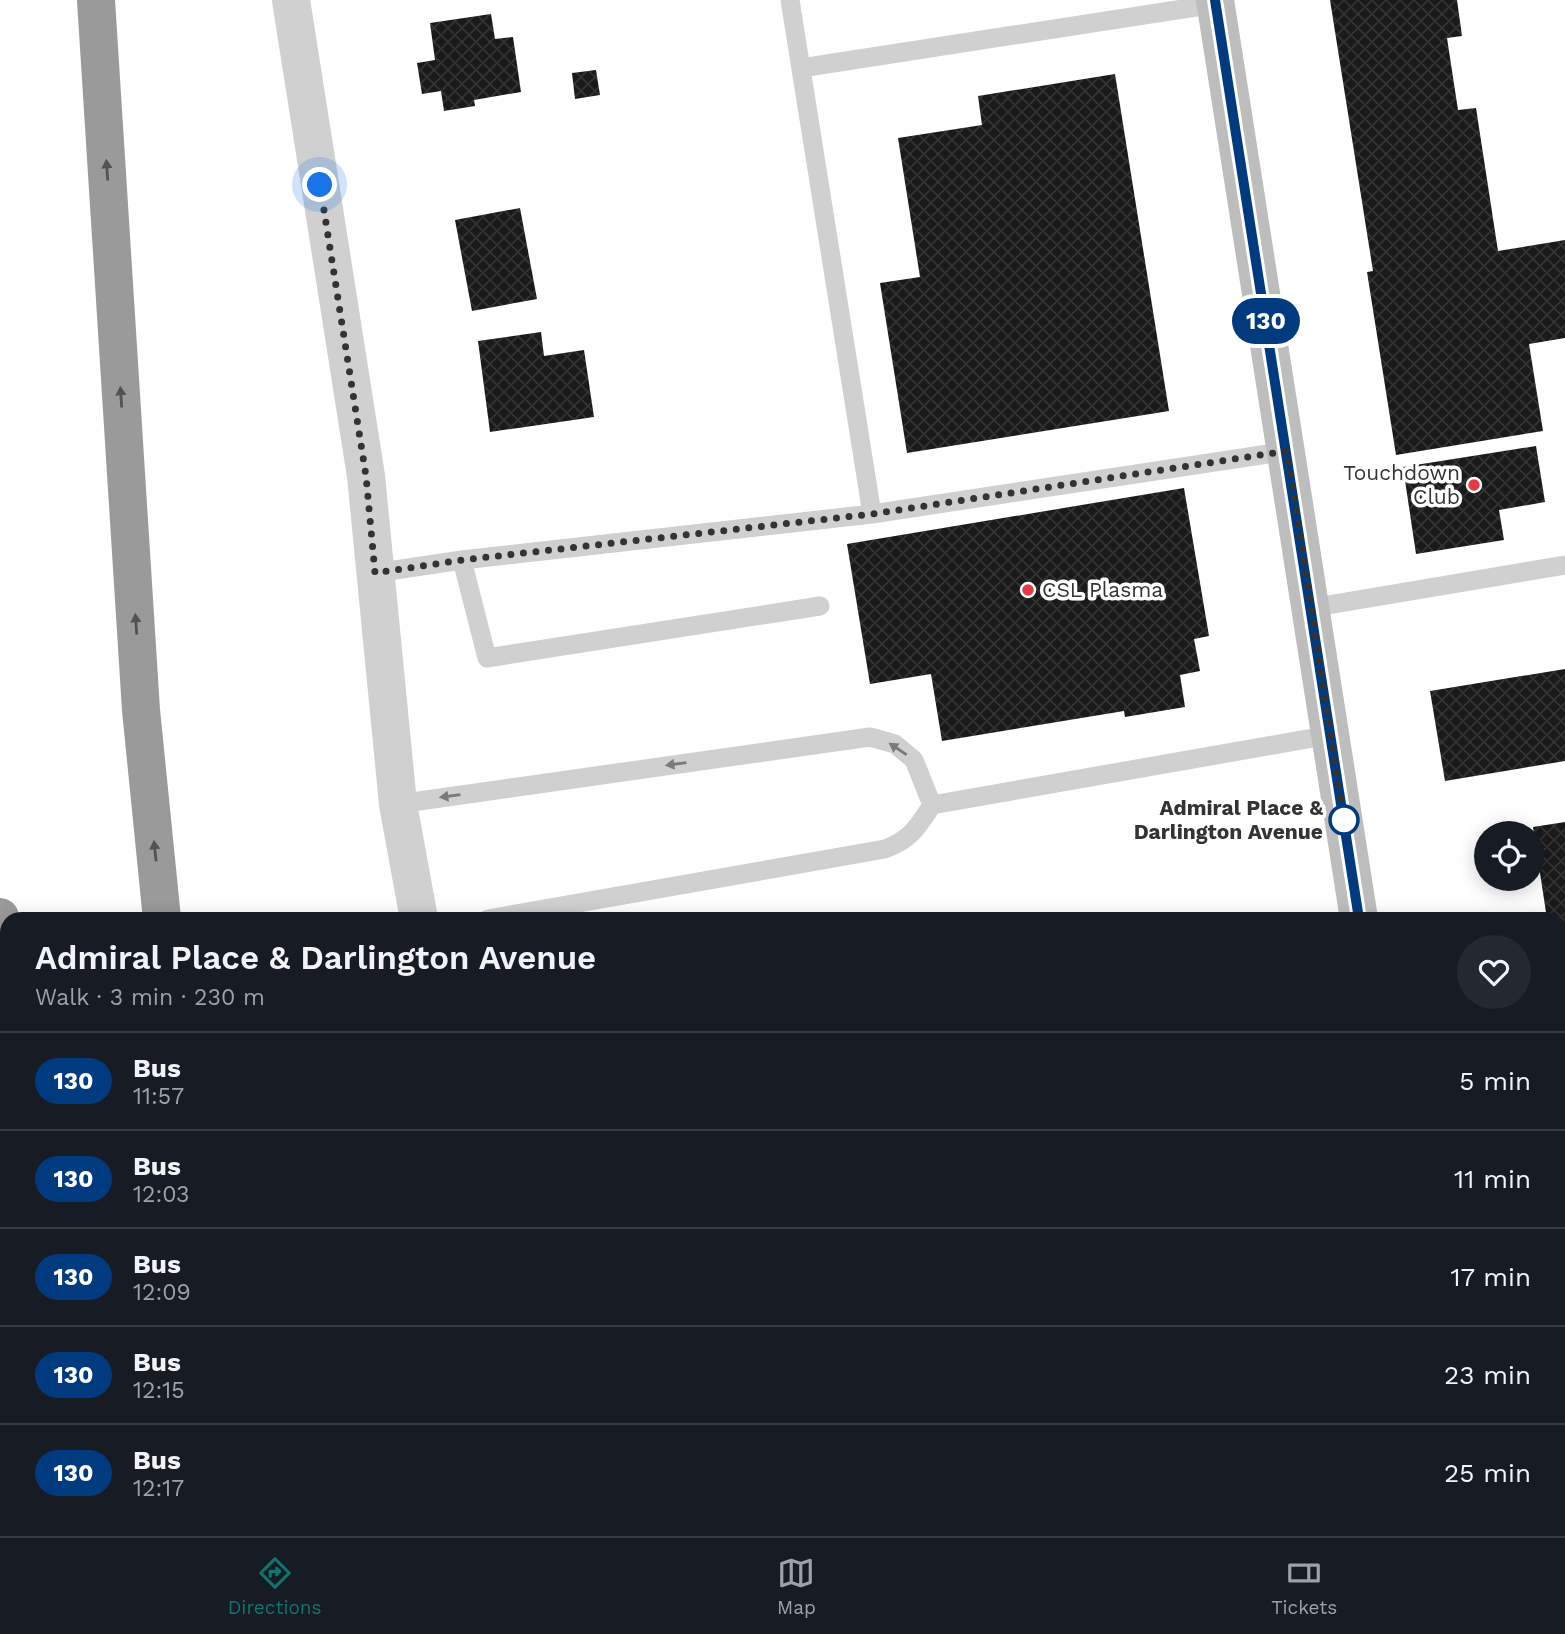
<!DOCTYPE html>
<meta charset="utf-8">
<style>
:root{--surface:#171b24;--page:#242831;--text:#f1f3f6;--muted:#9ea1a6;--line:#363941;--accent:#0f766e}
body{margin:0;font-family:"Work Sans",sans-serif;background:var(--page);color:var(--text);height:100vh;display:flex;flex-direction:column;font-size:26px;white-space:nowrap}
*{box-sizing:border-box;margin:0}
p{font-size:23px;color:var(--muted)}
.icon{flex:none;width:38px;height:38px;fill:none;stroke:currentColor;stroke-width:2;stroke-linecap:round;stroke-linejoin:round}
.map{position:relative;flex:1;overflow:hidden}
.side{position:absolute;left:0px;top:912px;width:1566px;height:625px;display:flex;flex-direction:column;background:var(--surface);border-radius:21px 21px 0 0;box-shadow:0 4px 18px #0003}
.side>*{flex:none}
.badge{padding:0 14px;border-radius:23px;font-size:24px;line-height:46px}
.controls{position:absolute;left:1474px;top:821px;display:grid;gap:14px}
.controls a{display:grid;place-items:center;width:70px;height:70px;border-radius:50%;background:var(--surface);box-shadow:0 4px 18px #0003;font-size:35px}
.you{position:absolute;width:35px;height:35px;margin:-18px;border:5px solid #fff;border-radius:50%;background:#1a73e8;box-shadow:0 0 0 10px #1a73e833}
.map>.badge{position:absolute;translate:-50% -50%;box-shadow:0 0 0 4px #fff}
.round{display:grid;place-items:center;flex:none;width:74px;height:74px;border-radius:37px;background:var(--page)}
.overview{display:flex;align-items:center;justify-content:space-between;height:119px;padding:0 35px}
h1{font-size:33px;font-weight:600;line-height:52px}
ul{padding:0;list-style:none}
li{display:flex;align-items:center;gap:21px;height:98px;padding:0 35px;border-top:2px solid var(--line)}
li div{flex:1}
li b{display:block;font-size:26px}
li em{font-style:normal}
li .badge{min-width:77px;font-weight:700;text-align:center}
.tabs{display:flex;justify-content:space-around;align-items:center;height:98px;border-top:2px solid var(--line);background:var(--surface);font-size:19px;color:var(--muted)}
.tabs a{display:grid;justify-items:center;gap:4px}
.tabs .selected{color:var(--accent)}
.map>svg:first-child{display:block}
.building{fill:url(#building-cross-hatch)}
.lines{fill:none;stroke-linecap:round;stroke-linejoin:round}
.lane{stroke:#d0d0d0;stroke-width:19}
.street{stroke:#d0d0d0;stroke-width:38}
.secondary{stroke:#bdbdbd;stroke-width:38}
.highway{stroke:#9a9a9a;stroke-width:38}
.oneway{fill:#525252}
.oneway2{fill:#7a7a7a}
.line-casing{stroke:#fff;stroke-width:16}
.line{stroke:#003b80;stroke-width:10}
.walk{stroke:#333;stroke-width:7;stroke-dasharray:0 12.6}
.poi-dot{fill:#e63946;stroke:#fff;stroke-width:2.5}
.stop-dot{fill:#fff;stroke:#003b80;stroke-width:3.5}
.labels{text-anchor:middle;stroke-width:7;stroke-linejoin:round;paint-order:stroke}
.poi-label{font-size:21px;fill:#333;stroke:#fff;text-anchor:end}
.stop-label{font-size:21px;font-weight:bold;fill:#333;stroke:#fff;text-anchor:end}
</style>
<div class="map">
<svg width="1565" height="1536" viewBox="0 0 1565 1536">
<defs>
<pattern id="building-cross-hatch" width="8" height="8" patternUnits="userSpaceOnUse" patternTransform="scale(1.75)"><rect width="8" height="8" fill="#1a1a1a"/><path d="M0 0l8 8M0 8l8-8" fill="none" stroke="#333"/></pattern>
</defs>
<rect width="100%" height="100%" fill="#fff"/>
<path class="building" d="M 1330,0 L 1457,0 L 1462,36 L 1447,38 L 1458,110 L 1476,108 L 1498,251 L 1565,240 L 1565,338 L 1529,344 L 1543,431 L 1396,455 L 1367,272 L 1373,271 Z
M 491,14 L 495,39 L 513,37 L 521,92 L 474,100 L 475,106 L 444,111 L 441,91 L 422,94 L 417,63 L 435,60 L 430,23 Z
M 596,70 L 600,95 L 575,99 L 572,73 Z
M 1115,74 L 1169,411 L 907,453 L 880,283 L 920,277 L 898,138 L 982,125 L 978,96 Z
M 520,208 L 537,299 L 472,311 L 455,220 Z
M 541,332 L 544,356 L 584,350 L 594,417 L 490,432 L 478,341 Z
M 1536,446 L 1545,502 L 1499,510 L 1504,540 L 1416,554 L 1403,467 Z
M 1184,488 L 1209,636 L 1194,639 L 1200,671 L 1180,675 L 1185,707 L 1125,717 L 1124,711 L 942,741 L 931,674 L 870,684 L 847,544 Z
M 1565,669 L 1565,761 L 1445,781 L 1430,691 Z
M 1565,822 L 1565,1031 L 1563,1031 L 1559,1003 L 1559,919 L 1547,919 L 1533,827 Z
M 1060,1530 L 1309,1530 L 1309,1531 L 1276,1536 L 1061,1536 Z"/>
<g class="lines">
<path class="lane" d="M 790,0 L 872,514
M 801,68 L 1215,4
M 462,560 L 487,658 L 820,606
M 375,573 L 462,560 L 872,514 L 1287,451
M 1310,608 L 1565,565
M 398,804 L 870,737 L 895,744 L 914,760 L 932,805
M 488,919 L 885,849 C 911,839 917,828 932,805 L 1330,735"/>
<path class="street" d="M 291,0 L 366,476 L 398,804 L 419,919
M 1559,1131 L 1565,1130
M 529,1530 L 530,1536"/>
<path class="secondary" d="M 1215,0 L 1359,919
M 1455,1530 L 1456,1536"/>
<path class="highway" d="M 96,0 L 141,710 L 162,919
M 0,917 L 7,942
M 0,1368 L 7,1388
M 59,1530 L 62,1536
M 205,1530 L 207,1536"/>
</g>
<defs><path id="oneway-solid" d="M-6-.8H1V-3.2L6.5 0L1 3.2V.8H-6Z" transform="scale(1.75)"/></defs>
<g class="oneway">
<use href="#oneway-solid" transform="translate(107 170) rotate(-94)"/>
<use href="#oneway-solid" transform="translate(121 397) rotate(-94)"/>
<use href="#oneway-solid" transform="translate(136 624) rotate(-94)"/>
<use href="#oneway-solid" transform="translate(155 851) rotate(-96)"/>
</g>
<g class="oneway2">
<use href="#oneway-solid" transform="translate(898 749) rotate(-146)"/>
<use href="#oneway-solid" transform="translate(676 764) rotate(172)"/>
<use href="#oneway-solid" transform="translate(450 796) rotate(172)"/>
</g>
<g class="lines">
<g class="line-casing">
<path id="line" d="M 1215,0 L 1359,919"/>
</g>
<use href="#line" class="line"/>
<path class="walk" d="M 320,185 L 366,476 L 375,573 L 462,560 L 872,514 L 1287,451 L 1344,820"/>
</g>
<g class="poi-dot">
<circle cx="1474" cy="485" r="7"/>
<circle cx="1028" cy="590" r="7"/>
</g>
<circle class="stop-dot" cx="1344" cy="820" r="14"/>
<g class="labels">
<g class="poi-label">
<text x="1460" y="480">Touchdown<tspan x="1460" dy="24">Club</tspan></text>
<text x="1042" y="597" text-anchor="start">CSL Plasma</text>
</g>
<g class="stop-label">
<text x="1323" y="815">Admiral Place &amp;<tspan x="1323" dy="24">Darlington Avenue</tspan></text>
</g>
</g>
</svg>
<div class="controls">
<a><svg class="icon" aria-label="locate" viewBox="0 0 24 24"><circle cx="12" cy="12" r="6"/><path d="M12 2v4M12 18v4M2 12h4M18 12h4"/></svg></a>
</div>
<div class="you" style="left:320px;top:185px"></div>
<b class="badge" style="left:1266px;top:321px;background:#003b80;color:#fff">130</b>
<section class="side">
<div class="overview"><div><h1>Admiral Place &amp; Darlington Avenue</h1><p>Walk · 3 min · 230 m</p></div><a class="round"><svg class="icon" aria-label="heart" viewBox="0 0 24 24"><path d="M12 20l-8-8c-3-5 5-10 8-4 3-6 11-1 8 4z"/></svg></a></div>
<ul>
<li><span class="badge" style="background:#003b80;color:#fff">130</span><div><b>Bus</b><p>11:57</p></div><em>5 min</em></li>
<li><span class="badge" style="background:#003b80;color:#fff">130</span><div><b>Bus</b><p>12:03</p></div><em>11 min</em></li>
<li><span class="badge" style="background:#003b80;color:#fff">130</span><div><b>Bus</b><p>12:09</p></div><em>17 min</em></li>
<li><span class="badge" style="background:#003b80;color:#fff">130</span><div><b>Bus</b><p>12:15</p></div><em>23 min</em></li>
<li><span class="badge" style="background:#003b80;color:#fff">130</span><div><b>Bus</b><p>12:17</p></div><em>25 min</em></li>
</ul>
</section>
</div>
<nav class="tabs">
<a class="selected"><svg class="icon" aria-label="directions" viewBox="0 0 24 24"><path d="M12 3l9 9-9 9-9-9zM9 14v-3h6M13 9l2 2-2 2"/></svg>Directions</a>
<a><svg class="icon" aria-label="map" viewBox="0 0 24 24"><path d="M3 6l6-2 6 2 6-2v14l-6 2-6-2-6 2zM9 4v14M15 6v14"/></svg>Map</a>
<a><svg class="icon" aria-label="tickets" viewBox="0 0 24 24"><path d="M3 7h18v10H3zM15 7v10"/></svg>Tickets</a>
</nav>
